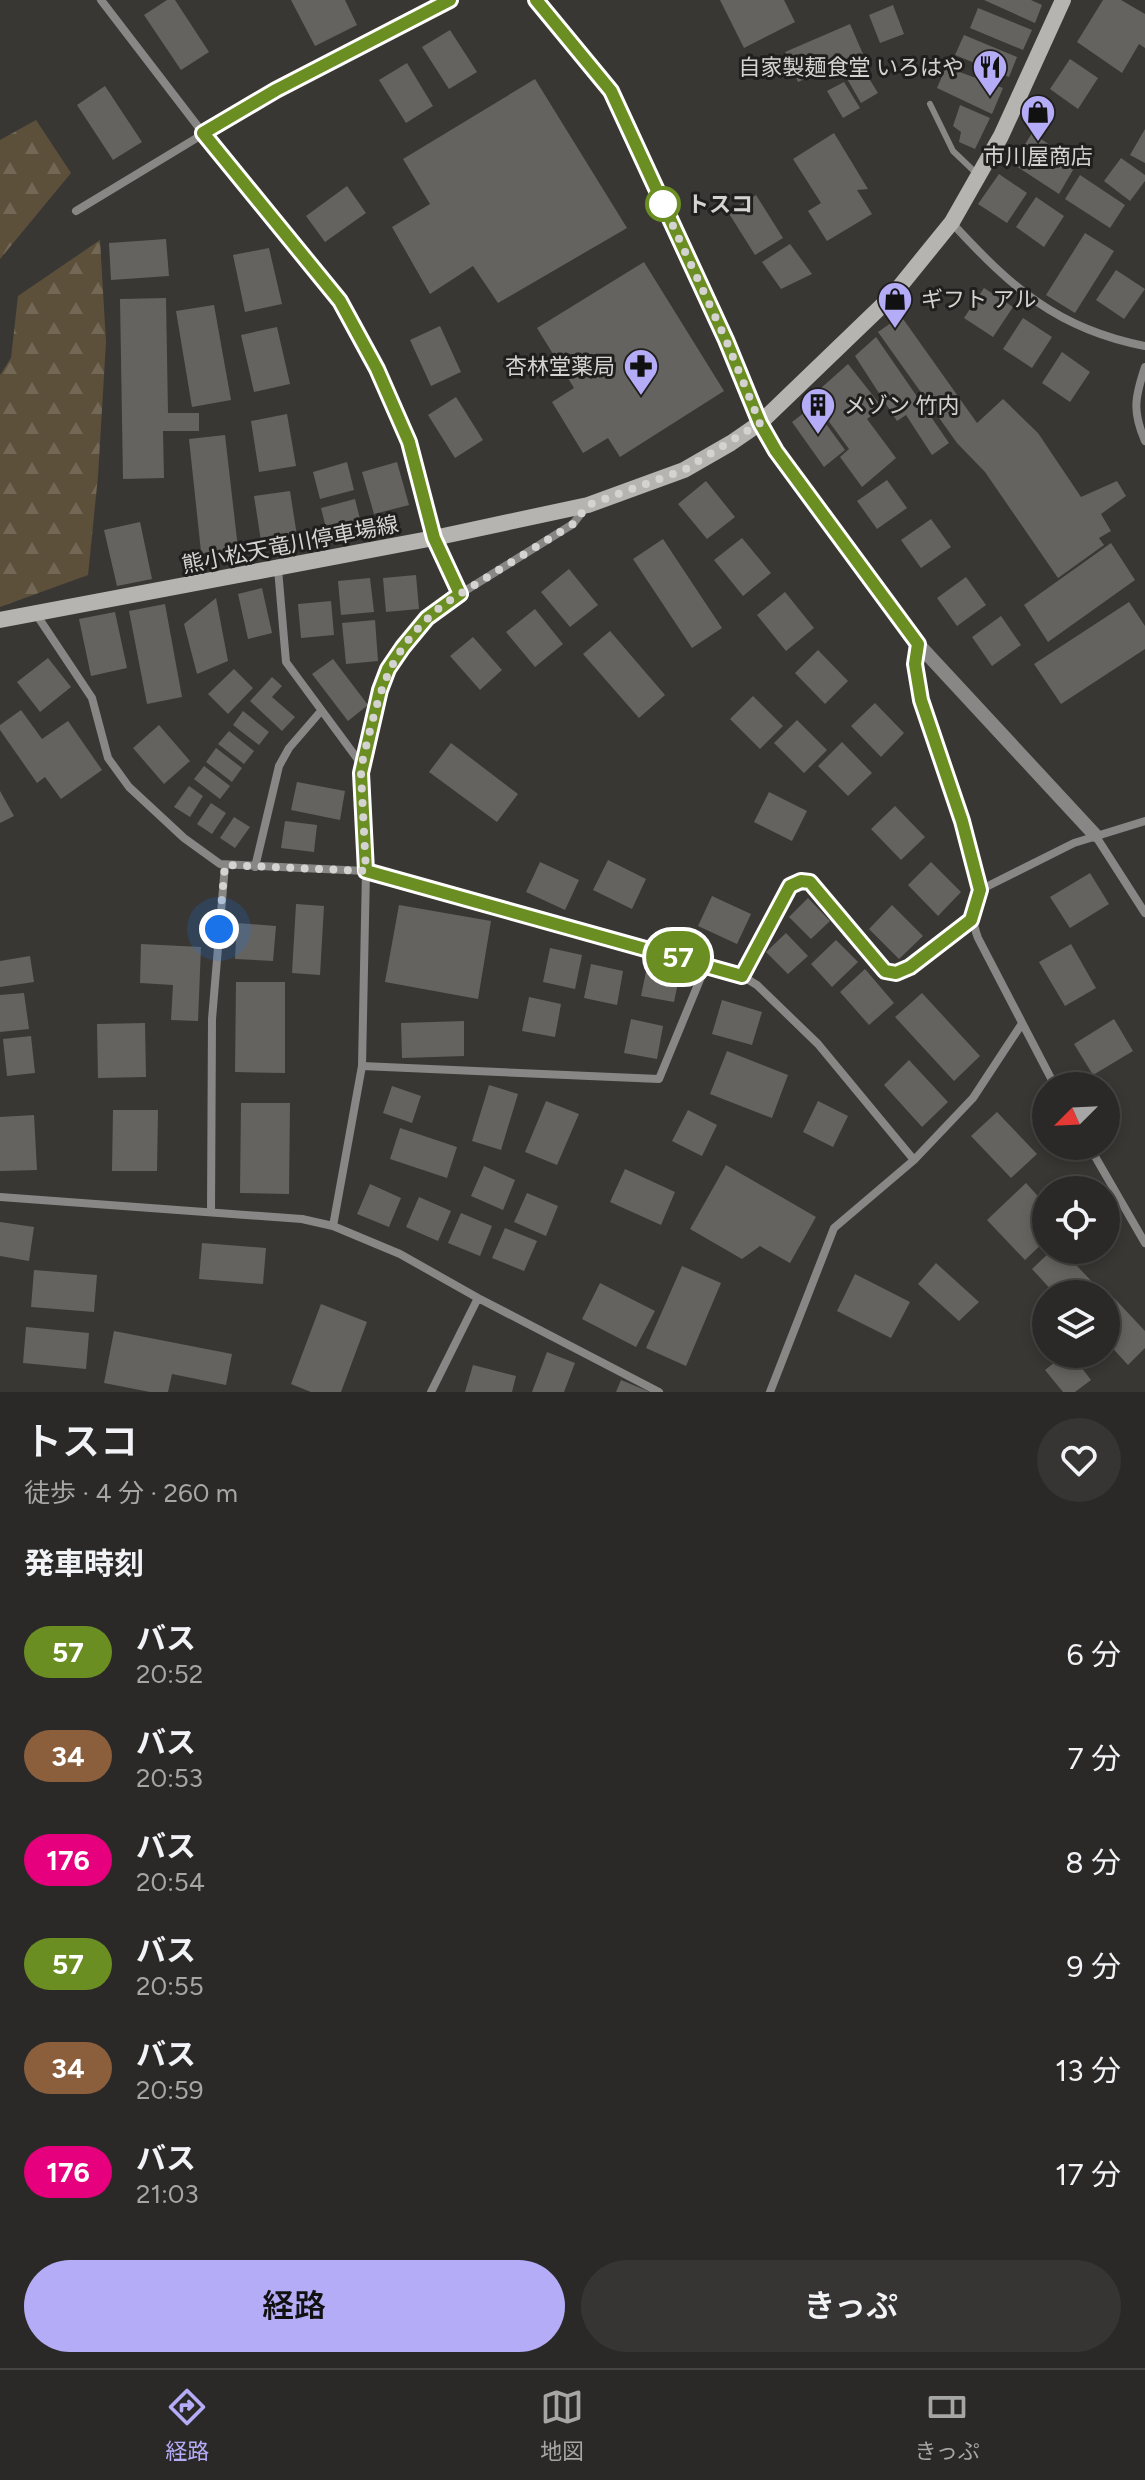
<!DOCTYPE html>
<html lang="ja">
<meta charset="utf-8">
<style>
:root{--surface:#2b2927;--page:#373533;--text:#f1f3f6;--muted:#a6a6a7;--line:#474544;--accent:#b5acf8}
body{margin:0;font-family:Figtree,"Noto Sans JP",sans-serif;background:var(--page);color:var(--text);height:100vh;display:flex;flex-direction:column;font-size:30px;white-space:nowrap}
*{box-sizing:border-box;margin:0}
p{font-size:26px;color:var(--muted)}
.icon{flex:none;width:44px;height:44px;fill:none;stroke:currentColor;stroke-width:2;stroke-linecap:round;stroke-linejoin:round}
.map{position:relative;height:1392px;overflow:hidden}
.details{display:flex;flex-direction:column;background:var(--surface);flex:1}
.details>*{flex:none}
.badge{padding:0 16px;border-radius:26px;font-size:28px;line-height:52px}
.needle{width:52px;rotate:246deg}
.controls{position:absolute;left:1032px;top:1072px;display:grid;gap:16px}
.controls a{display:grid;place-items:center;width:88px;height:88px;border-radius:50%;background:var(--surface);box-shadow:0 4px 12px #0003,0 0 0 2px var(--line);font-size:40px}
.you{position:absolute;width:40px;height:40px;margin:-20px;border:6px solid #fff;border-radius:50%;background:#1a73e8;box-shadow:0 0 0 12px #1a73e833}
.map>.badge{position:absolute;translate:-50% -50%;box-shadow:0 0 0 4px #fff}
h2{padding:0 24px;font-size:30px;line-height:72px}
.round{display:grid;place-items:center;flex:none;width:84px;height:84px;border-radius:42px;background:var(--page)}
.summary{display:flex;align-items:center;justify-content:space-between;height:136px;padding:0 24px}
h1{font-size:38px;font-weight:600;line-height:60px}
.primary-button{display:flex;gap:16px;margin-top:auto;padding:16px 24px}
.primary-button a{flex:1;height:92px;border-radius:48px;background:var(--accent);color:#111;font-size:32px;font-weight:600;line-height:92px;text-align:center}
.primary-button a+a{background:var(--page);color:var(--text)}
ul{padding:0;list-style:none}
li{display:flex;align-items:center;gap:24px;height:104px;padding:0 24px}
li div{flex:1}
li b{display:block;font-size:30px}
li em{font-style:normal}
li .badge{min-width:88px;font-weight:700;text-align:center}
.tab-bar{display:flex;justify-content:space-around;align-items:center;height:112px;border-top:2px solid var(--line);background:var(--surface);font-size:22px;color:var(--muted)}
.tab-bar a{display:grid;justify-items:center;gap:4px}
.tab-bar .current{color:var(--accent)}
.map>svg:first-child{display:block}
.forest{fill:url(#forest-firs)}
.building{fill:#65635f}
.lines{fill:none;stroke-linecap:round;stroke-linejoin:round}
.service{stroke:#888786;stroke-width:6}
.minor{stroke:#888786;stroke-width:8}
.tertiary{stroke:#888786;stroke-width:14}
.secondary{stroke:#b6b4b1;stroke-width:16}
.line-casing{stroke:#fff;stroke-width:18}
.line{stroke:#6b8e23;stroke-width:12}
.walk{stroke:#d5d3d1;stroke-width:8;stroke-dasharray:0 14.4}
.stop-dot{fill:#fff;stroke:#6b8e23;stroke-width:4}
.labels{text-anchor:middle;stroke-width:6;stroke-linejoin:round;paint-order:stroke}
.poi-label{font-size:22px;fill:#d5d3d1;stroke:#201f1d;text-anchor:end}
.stop-label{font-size:22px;font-weight:bold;fill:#d5d3d1;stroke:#201f1d;text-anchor:start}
.street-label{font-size:22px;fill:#d5d3d1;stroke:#201f1d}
</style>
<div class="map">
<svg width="1145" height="1392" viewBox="0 0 1145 1392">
<defs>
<pattern id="forest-firs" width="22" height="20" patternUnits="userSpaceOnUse" patternTransform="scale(2)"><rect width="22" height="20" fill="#5d503b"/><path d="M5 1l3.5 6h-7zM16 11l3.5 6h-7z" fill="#736856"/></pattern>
</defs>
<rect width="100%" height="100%" fill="#393734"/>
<path class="forest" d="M 36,120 L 71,173 L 0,259 L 0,140 Z
M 100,240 L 106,342 L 98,476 L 88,575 L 0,607 L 0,375 L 11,358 L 18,296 Z"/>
<path class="building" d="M 167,0 L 175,0 L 209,52 L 181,70 L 144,15 Z
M 291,0 L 345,0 L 357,25 L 315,46 Z
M 720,0 L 784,0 L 795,22 L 744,48 Z
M 984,0 L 1031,0 L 1042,5 L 1035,23 Z
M 1103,0 L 1121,0 L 1145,14 L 1145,48 L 1139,44 L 1122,73 L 1077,42 Z
M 893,5 L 904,34 L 880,43 L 869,15 Z
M 978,8 L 1032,30 L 1023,50 L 970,28 Z
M 850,24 L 863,54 L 798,82 L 785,52 Z
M 450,30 L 477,72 L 449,89 L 422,47 Z
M 964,35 L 1017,57 L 1009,77 L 955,55 Z
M 1070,59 L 1098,78 L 1078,109 L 1050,89 Z
M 407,63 L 433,106 L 406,123 L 379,80 Z
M 862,67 L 878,93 L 861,103 L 846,77 Z
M 946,67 L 1003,88 L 992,114 L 937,88 Z
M 535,79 L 627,228 L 498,303 L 473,266 L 430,294 L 392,227 L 430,204 L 403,159 Z
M 844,82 L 860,108 L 843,118 L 827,91 Z
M 105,86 L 142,142 L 113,160 L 77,105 Z
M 960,105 L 990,118 L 975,149 L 959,142 L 961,132 L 953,126 Z
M 1145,129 L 1145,163 L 1130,155 Z
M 834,133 L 868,189 L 857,190 L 872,214 L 827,241 L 808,211 L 821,203 L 793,159 Z
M 1032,133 L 1077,163 L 1059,194 L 1013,164 Z
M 1121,158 L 1145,175 L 1145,181 L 1130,201 L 1104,181 Z
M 999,174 L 1027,193 L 1007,223 L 978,204 Z
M 1080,175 L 1125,205 L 1110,228 L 1065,199 Z
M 347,186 L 366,213 L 325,242 L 306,216 Z
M 756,195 L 783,238 L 755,255 L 728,212 Z
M 1036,197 L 1064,216 L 1044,247 L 1016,227 Z
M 1085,233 L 1114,251 L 1075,313 L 1046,295 Z
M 166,239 L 169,276 L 111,280 L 109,243 Z
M 790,244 L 812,274 L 781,289 L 762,262 Z
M 269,248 L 282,304 L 245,312 L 233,255 Z
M 644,262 L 724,391 L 620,457 L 608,438 L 583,453 L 552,402 L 574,388 L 537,328 Z
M 1116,270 L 1145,289 L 1124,319 L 1096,300 Z
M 984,288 L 1013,307 L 993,337 L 964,318 Z
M 166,298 L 168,413 L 199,413 L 199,431 L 163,431 L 164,478 L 123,479 L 120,299 Z
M 214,305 L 231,400 L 192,407 L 176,311 Z
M 901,316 L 977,423 L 1003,399 L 1038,433 L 1081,497 L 1117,481 L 1126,496 L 1101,514 L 1111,531 L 1099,538 L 1104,545 L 1058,578 L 985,472 L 957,443 L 878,332 Z
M 1023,318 L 1052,337 L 1032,368 L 1003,349 Z
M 440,326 L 461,372 L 431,386 L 410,340 Z
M 277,327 L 290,384 L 254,392 L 241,335 Z
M 876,337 L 949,443 L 932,455 L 906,415 L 897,421 L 855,356 Z
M 1062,352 L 1090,372 L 1070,402 L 1042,383 Z
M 848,364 L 882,407 L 867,419 L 896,458 L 862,487 L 840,457 L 849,449 L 811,397 Z
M 456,397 L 483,440 L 455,458 L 428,415 Z
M 813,406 L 845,450 L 824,467 L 792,422 Z
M 287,414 L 296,466 L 259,472 L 251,421 Z
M 225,435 L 239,557 L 202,561 L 189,439 Z
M 347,462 L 354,490 L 320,499 L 313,472 Z
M 397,462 L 409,505 L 374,514 L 362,472 Z
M 887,480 L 907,508 L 877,529 L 857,501 Z
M 706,481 L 735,517 L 707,539 L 678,504 Z
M 290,491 L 297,536 L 261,541 L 254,496 Z
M 355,499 L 362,527 L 328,536 L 321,508 Z
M 931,519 L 951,547 L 921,568 L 901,540 Z
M 140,522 L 152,579 L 117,586 L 104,530 Z
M 742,538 L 771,573 L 743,596 L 714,560 Z
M 663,539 L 722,628 L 692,648 L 633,559 Z
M 1111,543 L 1135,580 L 1048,642 L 1024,605 Z
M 569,569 L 598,605 L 570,627 L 541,592 Z
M 416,575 L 419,609 L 386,612 L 383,578 Z
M 966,577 L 986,605 L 957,626 L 937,598 Z
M 370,578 L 374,612 L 341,615 L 338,581 Z
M 262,588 L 272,633 L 248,639 L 238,594 Z
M 785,592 L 814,628 L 786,651 L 757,615 Z
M 216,598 L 228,661 L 197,674 L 184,624 Z
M 331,601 L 334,635 L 301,638 L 298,604 Z
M 1129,602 L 1145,626 L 1145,649 L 1061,704 L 1034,664 Z
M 165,604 L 182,697 L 147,704 L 129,611 Z
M 535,609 L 563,644 L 535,667 L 506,632 Z
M 115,612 L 127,668 L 91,676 L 79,619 Z
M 1001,616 L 1021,645 L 992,666 L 972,637 Z
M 375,620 L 378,661 L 346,664 L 342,623 Z
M 610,631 L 665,695 L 639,718 L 583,654 Z
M 473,637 L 502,670 L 480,690 L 450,656 Z
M 818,650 L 848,681 L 825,704 L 795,673 Z
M 48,658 L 71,687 L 40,712 L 17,682 Z
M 333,659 L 368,705 L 348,721 L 312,674 Z
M 234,669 L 253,688 L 228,714 L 208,694 Z
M 272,677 L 282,686 L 272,697 L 295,717 L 282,731 L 250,701 Z
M 753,696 L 783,726 L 760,749 L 730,719 Z
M 875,703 L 904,733 L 881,757 L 851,726 Z
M 21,710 L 42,739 L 68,721 L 102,770 L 61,799 L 45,777 L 37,783 L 0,730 L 0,725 Z
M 243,711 L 269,732 L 259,745 L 233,725 Z
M 797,720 L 827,750 L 804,773 L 774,743 Z
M 159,725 L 190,761 L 164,784 L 133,748 Z
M 229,731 L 254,751 L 244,764 L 218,744 Z
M 842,742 L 872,773 L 848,796 L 818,766 Z
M 451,743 L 518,794 L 497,822 L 429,772 Z
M 216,748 L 242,768 L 232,782 L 206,762 Z
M 204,766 L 230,786 L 220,799 L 194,779 Z
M 297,782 L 345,791 L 340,820 L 291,810 Z
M 189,786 L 203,796 L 190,817 L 174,807 Z
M 0,791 L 14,816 L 0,823 Z
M 769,792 L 807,811 L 792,841 L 754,822 Z
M 211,803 L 226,813 L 212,834 L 197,824 Z
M 895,806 L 925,837 L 901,860 L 871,829 Z
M 234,817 L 250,827 L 235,848 L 220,838 Z
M 285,821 L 317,825 L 314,852 L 281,848 Z
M 608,860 L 646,879 L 632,909 L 593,890 Z
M 540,862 L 579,880 L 565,910 L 526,892 Z
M 931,862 L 961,892 L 938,916 L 908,885 Z
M 1090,873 L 1109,904 L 1070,928 L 1050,897 Z
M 712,896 L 751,914 L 737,944 L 698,926 Z
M 808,898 L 830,921 L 811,939 L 789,917 Z
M 296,904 L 324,906 L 320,975 L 292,973 Z
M 399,905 L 491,921 L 478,999 L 385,982 Z
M 892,905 L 923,936 L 899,959 L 869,929 Z
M 237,923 L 276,926 L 273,961 L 235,959 Z
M 786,933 L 808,956 L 788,974 L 766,952 Z
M 836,940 L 858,962 L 832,987 L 811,964 Z
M 141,944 L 201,947 L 198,1021 L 171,1020 L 173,985 L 140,983 Z
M 1071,944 L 1096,988 L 1065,1006 L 1039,962 Z
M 550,948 L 582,955 L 575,989 L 543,982 Z
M 30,956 L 34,982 L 0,987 L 0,961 Z
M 648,962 L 681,968 L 674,1002 L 641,996 Z
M 591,964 L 623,971 L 617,1005 L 584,998 Z
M 865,969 L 894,1003 L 869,1025 L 840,992 Z
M 236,982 L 285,982 L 285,1073 L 235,1072 Z
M 24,993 L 29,1029 L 0,1032 L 0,995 Z
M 922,993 L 980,1056 L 954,1081 L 895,1017 Z
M 529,997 L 561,1004 L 555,1037 L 522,1031 Z
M 722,1000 L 762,1012 L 752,1045 L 712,1034 Z
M 631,1019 L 663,1026 L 657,1059 L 624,1053 Z
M 1114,1019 L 1133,1051 L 1093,1075 L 1074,1044 Z
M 464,1021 L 464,1056 L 402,1058 L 401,1023 Z
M 145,1023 L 146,1077 L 98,1078 L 97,1024 Z
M 31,1036 L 35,1073 L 7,1076 L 3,1039 Z
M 727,1051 L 788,1075 L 772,1118 L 710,1094 Z
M 909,1060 L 948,1102 L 922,1127 L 884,1085 Z
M 489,1085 L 518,1094 L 501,1150 L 472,1141 Z
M 392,1086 L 421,1096 L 412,1123 L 383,1113 Z
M 546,1101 L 579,1114 L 557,1165 L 525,1152 Z
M 818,1101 L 848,1116 L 833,1147 L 803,1132 Z
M 241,1103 L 290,1103 L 289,1194 L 240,1193 Z
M 113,1110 L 158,1110 L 157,1171 L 112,1171 Z
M 688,1110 L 717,1125 L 702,1156 L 672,1141 Z
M 997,1112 L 1037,1154 L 1011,1178 L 971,1136 Z
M 34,1115 L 37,1170 L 0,1171 L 0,1117 Z
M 400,1128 L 457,1147 L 447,1178 L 390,1159 Z
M 726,1165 L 816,1217 L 790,1263 L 760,1246 L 742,1259 L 690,1229 Z
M 484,1166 L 515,1180 L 503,1210 L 471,1196 Z
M 625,1169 L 675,1192 L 661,1225 L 610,1202 Z
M 1026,1183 L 1046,1205 L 1046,1240 L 1025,1260 L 987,1220 Z
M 370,1184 L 401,1198 L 389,1227 L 357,1214 Z
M 527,1193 L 558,1206 L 546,1236 L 514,1222 Z
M 419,1197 L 451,1211 L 438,1241 L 406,1227 Z
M 461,1213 L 492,1226 L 480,1256 L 448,1243 Z
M 0,1222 L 34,1227 L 29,1261 L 0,1256 Z
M 505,1228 L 537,1241 L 524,1271 L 492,1258 Z
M 202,1243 L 266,1248 L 263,1284 L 199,1279 Z
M 1052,1250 L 1062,1250 L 1097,1287 L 1089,1294 L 1055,1294 L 1032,1269 Z
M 936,1263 L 979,1302 L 959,1321 L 918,1284 Z
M 682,1266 L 721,1283 L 686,1366 L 646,1348 Z
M 34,1270 L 97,1275 L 94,1312 L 31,1307 Z
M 855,1274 L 910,1302 L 891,1338 L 837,1311 Z
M 600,1283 L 655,1311 L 636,1347 L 582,1319 Z
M 1114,1298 L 1145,1331 L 1145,1348 L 1128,1365 L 1106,1341 L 1106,1306 Z
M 321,1304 L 367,1322 L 341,1392 L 311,1392 L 291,1384 Z
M 26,1327 L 89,1333 L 86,1369 L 23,1363 Z
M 114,1331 L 232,1354 L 226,1385 L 172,1374 L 168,1392 L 150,1392 L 104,1383 Z
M 547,1352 L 575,1363 L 564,1392 L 532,1392 Z
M 1065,1354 L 1071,1354 L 1091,1380 L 1075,1392 L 1063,1392 L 1045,1370 Z
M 473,1365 L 516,1376 L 512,1392 L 465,1392 Z
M 621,1380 L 650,1392 L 616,1392 Z"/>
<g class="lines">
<path class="service" d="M 930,104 L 953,151 L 976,173"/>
<path class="minor" d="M 101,0 L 203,133 L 340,301 L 377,369 L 409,442 L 434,538 L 460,594
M 76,211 L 276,90 L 450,0
M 952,223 C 1011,287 1057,329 1145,346
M 1145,367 C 1135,397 1132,411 1145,441
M 278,569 L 286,662 L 362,765
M 36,614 L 92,698 L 108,758 L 129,787 L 184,838 L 220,864 L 366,871 L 742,976 L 757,985 L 818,1044 L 914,1160
M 918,644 C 910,703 942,764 960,818 C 968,841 973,866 980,890
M 1095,835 L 1145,913
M 255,867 L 279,766 L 289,748 L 321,711
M 742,976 L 790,886 L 801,881 L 810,882 L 885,971 L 896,973 L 910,967 L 971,920
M 362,1066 L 659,1079 L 706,965
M 1055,1086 L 978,938 C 971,920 973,908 980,890 L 1074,843 L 1145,821
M 1089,1146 L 1145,1243
M 0,1197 L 302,1219 L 333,1226 L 400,1254 L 478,1298 L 659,1392
M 211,1212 L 212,1019 L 225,865
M 333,1226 L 362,1066 L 366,871 L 361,773 L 363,759 L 388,669 L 427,618 L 444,604 L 573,524 L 586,507
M 431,1392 L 478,1298
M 770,1392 L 834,1228 L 914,1160 L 973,1098 L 1021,1025"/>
<path class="tertiary" d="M 536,0 L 611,91 L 726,340 L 760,423 L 793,477 L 874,582 L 918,644 L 1095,835"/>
<path class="secondary" d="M 0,620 L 434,538 L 588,505 L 684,470 L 731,443 L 760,423 L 892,296 L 952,222 L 1001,136 L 1063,0"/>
</g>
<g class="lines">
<g class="line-casing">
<path id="line" d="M 450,0 L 276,90 L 203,133 L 340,301 L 377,369 L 409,442 L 434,538 L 460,594 L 427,618 L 403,647 L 388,669 L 380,690 L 361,773 L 366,871 L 742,976 L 790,886 L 801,881 L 810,882 L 885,971 L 896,973 L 910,967 L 971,920 L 980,890 L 962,821 L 921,700 L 915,664 L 918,644 L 776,451 L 760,423 L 726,340 L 611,91 L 536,0"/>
</g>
<use href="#line" class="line"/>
<path class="walk" d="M 219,929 L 225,865 L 366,871 L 361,773 L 363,759 C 380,691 386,652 444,604 L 573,524 L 588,505 L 684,470 L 760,423 L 726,340 L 661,200 L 663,204"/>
</g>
<defs>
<g id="restaurant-pin" transform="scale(1.8)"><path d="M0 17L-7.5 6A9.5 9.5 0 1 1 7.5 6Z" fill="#b5acf8" stroke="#201f1d"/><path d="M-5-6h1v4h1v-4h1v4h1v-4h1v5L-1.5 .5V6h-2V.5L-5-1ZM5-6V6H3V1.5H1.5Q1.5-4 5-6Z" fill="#111"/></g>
<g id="shop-pin" transform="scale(1.8)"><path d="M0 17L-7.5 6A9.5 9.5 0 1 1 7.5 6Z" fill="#b5acf8" stroke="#201f1d"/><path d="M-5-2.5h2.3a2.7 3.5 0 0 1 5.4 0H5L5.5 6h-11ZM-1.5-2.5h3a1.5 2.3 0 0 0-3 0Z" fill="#111"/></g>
<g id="pharmacy-pin" transform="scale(1.8)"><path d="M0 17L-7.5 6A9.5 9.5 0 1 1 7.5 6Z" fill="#b5acf8" stroke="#201f1d"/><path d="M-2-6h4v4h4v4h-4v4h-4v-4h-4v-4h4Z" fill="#111"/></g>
<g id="building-pin" transform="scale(1.8)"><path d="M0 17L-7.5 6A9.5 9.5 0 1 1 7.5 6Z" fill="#b5acf8" stroke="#201f1d"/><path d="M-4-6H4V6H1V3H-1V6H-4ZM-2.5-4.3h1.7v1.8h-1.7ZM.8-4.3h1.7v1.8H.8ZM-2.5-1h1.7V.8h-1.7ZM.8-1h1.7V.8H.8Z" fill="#111"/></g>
</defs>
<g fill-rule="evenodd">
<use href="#restaurant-pin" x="990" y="67"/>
<use href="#shop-pin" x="1038" y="112"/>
<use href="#shop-pin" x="895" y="299"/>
<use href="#pharmacy-pin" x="641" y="366"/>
<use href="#building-pin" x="818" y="405"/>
</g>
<circle class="stop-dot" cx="663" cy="204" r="16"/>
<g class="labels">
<g class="poi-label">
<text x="964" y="75">自家製麺食堂 いろはや</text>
<text x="1038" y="164" text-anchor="middle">市川屋商店</text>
<text x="921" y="307" text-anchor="start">ギフト アル</text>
<text x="615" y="374">杏林堂薬局</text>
<text x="844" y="413" text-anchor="start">メゾン 竹内</text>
</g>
<g class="stop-label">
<text x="687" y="212">トスコ</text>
</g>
<g class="street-label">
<text transform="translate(290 544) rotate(-11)" y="8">熊小松天竜川停車場線</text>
</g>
</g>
</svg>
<div class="controls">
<a><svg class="needle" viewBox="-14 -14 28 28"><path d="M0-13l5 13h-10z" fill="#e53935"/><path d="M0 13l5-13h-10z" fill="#a6a6a7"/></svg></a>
<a><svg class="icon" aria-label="locate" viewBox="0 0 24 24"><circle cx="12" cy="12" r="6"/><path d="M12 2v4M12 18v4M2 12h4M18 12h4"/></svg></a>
<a><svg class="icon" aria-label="layers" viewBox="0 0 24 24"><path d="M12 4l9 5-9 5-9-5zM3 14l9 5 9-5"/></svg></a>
</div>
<div class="you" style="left:219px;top:929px"></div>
<b class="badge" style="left:678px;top:957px;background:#6b8e23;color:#fff">57</b>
</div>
<section class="details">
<div class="summary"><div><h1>トスコ</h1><p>徒歩 · 4 分 · 260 m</p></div><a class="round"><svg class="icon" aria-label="heart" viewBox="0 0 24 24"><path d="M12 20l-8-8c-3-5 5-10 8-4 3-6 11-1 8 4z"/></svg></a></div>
<h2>発車時刻</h2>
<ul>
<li><span class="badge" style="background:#6b8e23;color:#fff">57</span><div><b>バス</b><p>20:52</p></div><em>6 分</em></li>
<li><span class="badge" style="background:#8b5e3c;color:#fff">34</span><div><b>バス</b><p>20:53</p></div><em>7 分</em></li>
<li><span class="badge" style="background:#e6007e;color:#fff">176</span><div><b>バス</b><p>20:54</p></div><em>8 分</em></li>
<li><span class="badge" style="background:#6b8e23;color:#fff">57</span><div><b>バス</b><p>20:55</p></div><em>9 分</em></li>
<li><span class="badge" style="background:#8b5e3c;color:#fff">34</span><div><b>バス</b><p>20:59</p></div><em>13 分</em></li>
<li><span class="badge" style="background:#e6007e;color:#fff">176</span><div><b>バス</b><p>21:03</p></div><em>17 分</em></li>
</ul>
<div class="primary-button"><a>経路</a><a>きっぷ</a></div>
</section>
<nav class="tab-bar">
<a class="current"><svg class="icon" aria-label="directions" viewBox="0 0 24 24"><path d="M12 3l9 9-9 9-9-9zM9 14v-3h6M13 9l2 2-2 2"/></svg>経路</a>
<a><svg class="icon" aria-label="map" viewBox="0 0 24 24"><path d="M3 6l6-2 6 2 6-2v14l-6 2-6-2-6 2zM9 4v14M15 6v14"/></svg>地図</a>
<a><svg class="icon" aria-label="tickets" viewBox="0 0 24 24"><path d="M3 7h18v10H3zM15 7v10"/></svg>きっぷ</a>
</nav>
